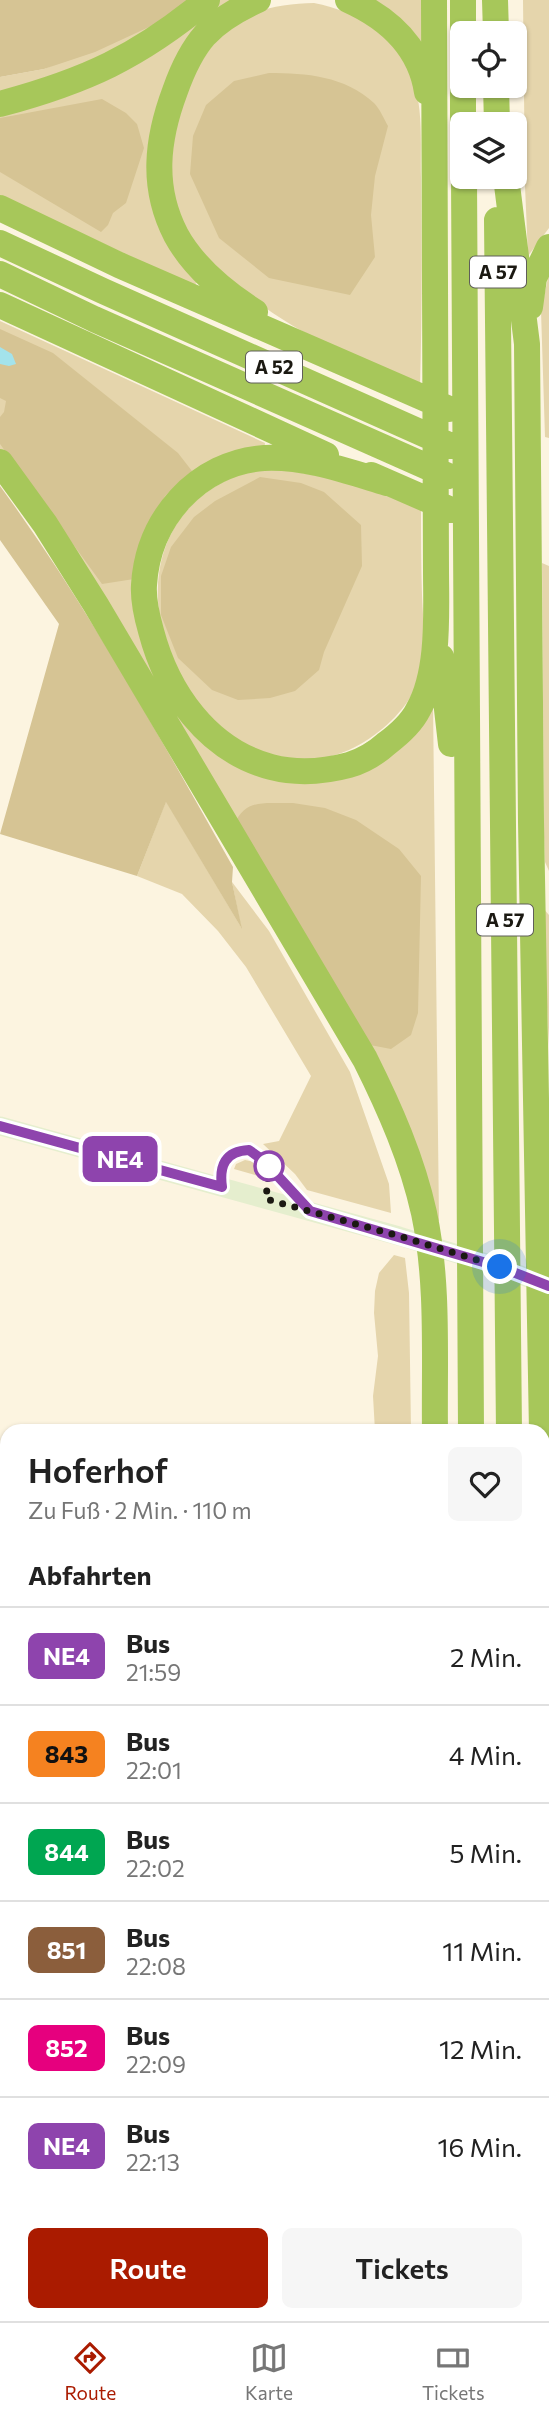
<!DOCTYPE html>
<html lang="de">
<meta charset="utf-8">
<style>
:root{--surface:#fff;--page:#f6f6f6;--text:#222;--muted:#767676;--line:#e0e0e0;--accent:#aa1b00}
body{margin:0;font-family:Commissioner,sans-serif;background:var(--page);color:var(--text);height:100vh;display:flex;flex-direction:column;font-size:26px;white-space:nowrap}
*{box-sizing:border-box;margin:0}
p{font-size:23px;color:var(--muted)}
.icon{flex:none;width:38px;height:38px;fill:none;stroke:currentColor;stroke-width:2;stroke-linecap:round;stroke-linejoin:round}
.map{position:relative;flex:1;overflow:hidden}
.details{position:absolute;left:0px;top:1424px;width:550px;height:898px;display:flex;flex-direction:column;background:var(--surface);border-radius:21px 21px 0 0;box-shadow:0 2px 5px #0004}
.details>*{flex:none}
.badge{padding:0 14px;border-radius:10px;font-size:24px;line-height:46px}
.controls{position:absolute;left:450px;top:21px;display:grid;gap:14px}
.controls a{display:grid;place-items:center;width:77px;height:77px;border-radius:10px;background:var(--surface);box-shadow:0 2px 5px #0004;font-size:35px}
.you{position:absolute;width:35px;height:35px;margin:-18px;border:5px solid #fff;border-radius:50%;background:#1a73e8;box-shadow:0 0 0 10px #1a73e833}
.map>.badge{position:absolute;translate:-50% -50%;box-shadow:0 0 0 4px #fff}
h2{padding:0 28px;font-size:26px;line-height:63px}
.round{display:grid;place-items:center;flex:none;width:74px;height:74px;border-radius:10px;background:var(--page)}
.summary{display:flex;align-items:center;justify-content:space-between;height:119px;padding:0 28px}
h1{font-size:33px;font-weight:600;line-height:52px}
.cta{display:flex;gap:14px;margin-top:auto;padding:14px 28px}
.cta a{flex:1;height:80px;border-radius:10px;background:var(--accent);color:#fff;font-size:28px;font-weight:600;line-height:80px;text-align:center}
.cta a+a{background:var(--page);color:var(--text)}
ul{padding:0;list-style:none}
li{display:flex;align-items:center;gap:21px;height:98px;padding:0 28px;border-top:2px solid var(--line)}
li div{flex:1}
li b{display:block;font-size:26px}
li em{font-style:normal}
li .badge{min-width:77px;font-weight:700;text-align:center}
.menu{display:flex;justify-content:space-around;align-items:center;height:98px;border-top:2px solid var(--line);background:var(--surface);font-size:19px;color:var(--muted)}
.menu a{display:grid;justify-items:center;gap:4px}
.menu .current{color:var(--accent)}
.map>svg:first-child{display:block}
.green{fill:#e5d5ac}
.forest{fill:#d6c494}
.water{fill:#a3e3eb}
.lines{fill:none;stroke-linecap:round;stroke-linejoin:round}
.secondary{stroke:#e5eece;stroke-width:19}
.highway{stroke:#a7c75a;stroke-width:26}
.line-casing{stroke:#fff;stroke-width:16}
.line{stroke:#8e44ad;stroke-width:10}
.walk{stroke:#1b1912;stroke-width:7;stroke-dasharray:0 12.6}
.stop-dot{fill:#fff;stroke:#8e44ad;stroke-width:3.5}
.labels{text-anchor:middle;stroke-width:5;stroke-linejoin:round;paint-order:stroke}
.shield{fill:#fff;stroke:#5f5e59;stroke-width:2}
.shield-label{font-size:19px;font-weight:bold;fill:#1b1912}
</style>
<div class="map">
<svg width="549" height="2321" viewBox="0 0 549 2321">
<rect width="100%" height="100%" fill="#fcf4e0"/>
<path class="green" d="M 216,0 L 235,0 L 152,134 L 199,281 L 193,286 L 0,195 L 0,110 Z
M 369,0 L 423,0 L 424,51 Z
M 523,0 L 549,0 L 549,228 L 528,256 L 525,186 Z
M 314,3 C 359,12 393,33 412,77 C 424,108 420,145 421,178 C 422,248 422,317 420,387 C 339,353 260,317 200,251 C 186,235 174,210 171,189 C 163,140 191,60 229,28 C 252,8 284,4 314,3 Z
M 162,21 L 133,41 L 56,77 L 0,92 L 0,77 L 44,69 Z
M 549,273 L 549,438 L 545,437 L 541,311 Z
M 0,321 L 265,443 L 264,450 L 148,534 L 167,696 L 306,779 L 433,703 L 439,1221 L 433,1222 L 413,1147 L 0,451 Z
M 275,468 L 357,483 L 421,510 C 421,538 421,567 422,595 C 423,624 428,656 417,684 C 406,711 380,734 355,747 C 230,811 106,623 180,519 C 195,498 219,481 244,473 C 253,470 265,470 275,468 Z
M 542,563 L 549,566 L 549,871 L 545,862 L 544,837 Z
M 166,801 L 241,927 L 232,882 L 269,931 L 350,1072 L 389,1184 L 391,1213 L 307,1190 L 295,1174 L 263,1144 L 279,1141 L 311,1076 L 246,967 L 218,931 L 182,894 L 137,876 Z
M 542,907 L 549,915 L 549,1047 Z
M 245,1160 L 259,1163 L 273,1180 L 234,1169 L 236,1164 Z
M 394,1255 L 405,1258 L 409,1293 L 411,1431 L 375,1431 L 373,1396 L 378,1356 L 374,1313 L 375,1291 L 379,1273 Z"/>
<path class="forest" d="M 0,0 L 188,0 L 162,21 L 95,52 L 44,69 L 0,77 Z
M 269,73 C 306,73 345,76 374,103 C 380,109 384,119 388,126 L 375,176 L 371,215 L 375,257 L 350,295 L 269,278 L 219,238 L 190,174 L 193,136 L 206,105 L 234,81 Z
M 102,99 L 126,113 L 137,124 L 144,148 L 126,203 L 113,213 L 108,225 L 101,232 L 0,172 L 0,118 Z
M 0,329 L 53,353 L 178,453 L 192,471 L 165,496 L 141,543 L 134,579 L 102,584 L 0,444 L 0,417 L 4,412 L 6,401 L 0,398 Z
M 260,477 L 301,483 L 324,492 L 361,525 L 362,566 L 324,652 L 319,670 L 295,691 L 270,698 L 238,700 L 212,690 L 178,658 L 161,615 L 161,576 L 171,547 L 194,517 L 215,501 Z
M 0,486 C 88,606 160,738 233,867 L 232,882 L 242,929 L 166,802 L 137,876 L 0,834 L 59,624 L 0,540 Z
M 293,803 L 325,808 L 356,820 L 399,849 L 421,876 L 418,1013 L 411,1035 L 391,1049 L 370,1045 L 234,825 C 246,797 267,804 293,803 Z"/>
<path class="water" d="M 0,347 L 12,354 L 16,364 L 9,366 L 0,364 Z"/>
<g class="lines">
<path class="secondary" d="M 0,1126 L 399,1236 L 500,1267 L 549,1286"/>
<path class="highway" d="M 348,0 C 388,18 420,46 427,92
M 463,0 L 463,33
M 495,0 L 496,33
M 463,86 L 463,124
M 496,86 L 497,124
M 0,104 C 86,81 138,57 207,0
M 464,177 L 471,1432
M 506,177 L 527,344 L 531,822 L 542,1432
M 0,208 L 119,265 L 449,409
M 497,220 L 509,1432
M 0,243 L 103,291 L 451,446
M 0,274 L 94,319 L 448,476
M 0,305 L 326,455
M 530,307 L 534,278 L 549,247
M 255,312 C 224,292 194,268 176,235 C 151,187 157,139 175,91 C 182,71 191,51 205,35 C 220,19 238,9 258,0
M 0,462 L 45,524 L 96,605 L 365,1059 C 390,1109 412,1159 424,1213 C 439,1284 434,1360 435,1432
M 371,475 L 451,510
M 387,483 C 347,471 306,456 264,458 C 232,460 202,475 180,499 C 159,522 146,552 144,585 C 143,600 147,617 151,631 C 167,692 207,750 271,767 C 298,774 323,772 349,765 C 363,761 376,753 386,744 C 398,735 411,724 418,710 C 440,672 436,612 436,569 L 434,0
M 441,657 L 451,744
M 490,2315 L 491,2321
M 534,2315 L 534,2321"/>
</g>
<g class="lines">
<g class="line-casing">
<path id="line" d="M 0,1126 L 222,1187 C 219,1166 225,1151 249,1150 L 263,1160 L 310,1211 L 500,1267 L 549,1286"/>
</g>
<use href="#line" class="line"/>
<path class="walk" d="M 269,1166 L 266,1199 L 399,1236 L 500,1267"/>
</g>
<circle class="stop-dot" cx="269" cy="1166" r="14"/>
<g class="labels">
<g class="shield">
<rect x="470" y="256.5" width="56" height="31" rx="5"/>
<rect x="246" y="351.5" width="56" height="31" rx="5"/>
<rect x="477" y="904.5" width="56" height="31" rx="5"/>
</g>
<g class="shield-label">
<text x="498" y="279">A 57</text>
<text x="274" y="374">A 52</text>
<text x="505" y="927">A 57</text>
</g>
</g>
</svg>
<div class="controls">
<a><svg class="icon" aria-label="locate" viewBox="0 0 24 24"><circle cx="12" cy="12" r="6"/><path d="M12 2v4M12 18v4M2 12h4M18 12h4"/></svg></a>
<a><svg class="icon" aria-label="layers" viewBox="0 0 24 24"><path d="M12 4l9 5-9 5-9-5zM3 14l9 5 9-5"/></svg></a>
</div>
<div class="you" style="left:500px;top:1267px"></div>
<b class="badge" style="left:120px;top:1159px;background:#8e44ad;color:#fff">NE4</b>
<section class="details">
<div class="summary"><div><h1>Hoferhof</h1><p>Zu Fuß · 2 Min. · 110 m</p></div><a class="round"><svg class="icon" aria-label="heart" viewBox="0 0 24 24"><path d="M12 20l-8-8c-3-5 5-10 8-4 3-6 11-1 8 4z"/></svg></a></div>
<h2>Abfahrten</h2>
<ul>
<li><span class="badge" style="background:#8e44ad;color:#fff">NE4</span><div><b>Bus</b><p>21:59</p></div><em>2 Min.</em></li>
<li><span class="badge" style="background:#f58220;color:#111">843</span><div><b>Bus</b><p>22:01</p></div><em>4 Min.</em></li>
<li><span class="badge" style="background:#00a651;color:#fff">844</span><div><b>Bus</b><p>22:02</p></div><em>5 Min.</em></li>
<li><span class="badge" style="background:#8b5e3c;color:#fff">851</span><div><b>Bus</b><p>22:08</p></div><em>11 Min.</em></li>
<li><span class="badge" style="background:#e6007e;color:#fff">852</span><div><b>Bus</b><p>22:09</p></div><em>12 Min.</em></li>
<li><span class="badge" style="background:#8e44ad;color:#fff">NE4</span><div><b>Bus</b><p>22:13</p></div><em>16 Min.</em></li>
</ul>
<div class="cta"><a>Route</a><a>Tickets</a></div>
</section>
</div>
<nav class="menu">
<a class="current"><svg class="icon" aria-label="directions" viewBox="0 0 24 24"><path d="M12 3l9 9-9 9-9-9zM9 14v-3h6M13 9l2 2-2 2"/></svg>Route</a>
<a><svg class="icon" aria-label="map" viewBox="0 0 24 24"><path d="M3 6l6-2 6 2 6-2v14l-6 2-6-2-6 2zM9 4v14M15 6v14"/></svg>Karte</a>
<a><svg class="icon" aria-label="tickets" viewBox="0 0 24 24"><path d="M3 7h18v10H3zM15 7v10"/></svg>Tickets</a>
</nav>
